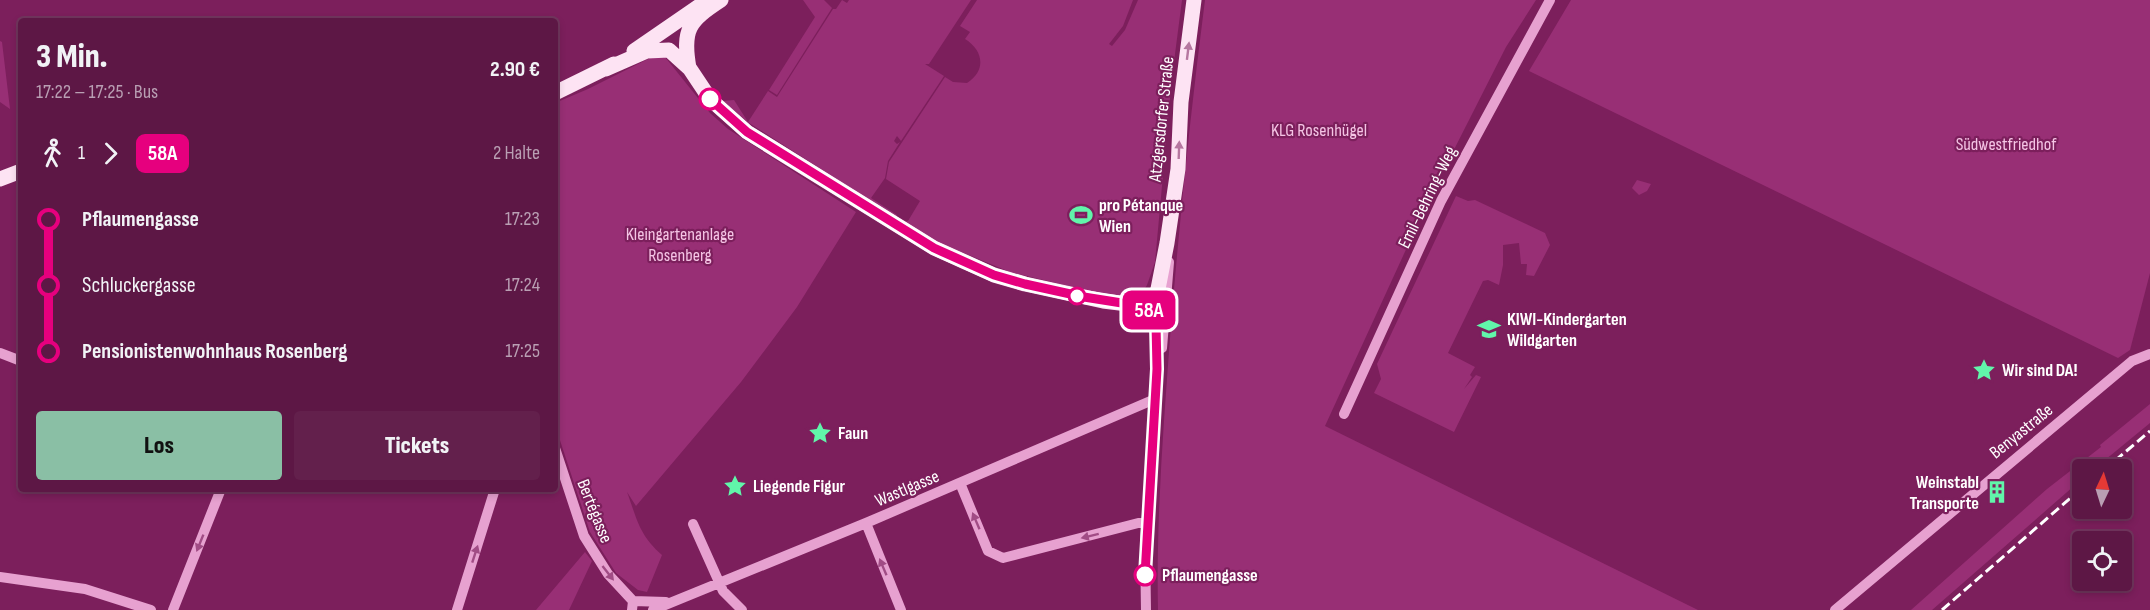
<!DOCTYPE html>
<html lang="de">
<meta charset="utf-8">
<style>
:root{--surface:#5d1745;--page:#63204c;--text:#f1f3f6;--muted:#b99fb3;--line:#72365e;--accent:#8abfa5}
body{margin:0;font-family:"Sofia Sans Condensed",sans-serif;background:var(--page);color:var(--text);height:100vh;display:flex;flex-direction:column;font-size:22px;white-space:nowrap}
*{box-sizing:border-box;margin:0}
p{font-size:20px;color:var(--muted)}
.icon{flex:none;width:33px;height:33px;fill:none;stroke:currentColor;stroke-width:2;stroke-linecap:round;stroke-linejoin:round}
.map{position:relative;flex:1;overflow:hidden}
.side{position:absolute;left:18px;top:18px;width:540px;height:474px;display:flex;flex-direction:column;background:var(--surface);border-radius:6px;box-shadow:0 3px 9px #0003,0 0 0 2px var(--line)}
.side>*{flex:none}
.badge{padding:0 12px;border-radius:9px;font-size:21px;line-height:39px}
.needle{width:39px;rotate:4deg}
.buttons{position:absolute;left:2072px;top:459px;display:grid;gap:12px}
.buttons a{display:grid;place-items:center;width:60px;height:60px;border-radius:6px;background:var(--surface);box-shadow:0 3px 9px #0003,0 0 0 2px var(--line);font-size:30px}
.map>.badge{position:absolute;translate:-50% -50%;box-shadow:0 0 0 3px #fff}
.legs{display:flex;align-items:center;gap:9px;height:66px;padding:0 18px;font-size:20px}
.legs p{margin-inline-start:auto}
.head{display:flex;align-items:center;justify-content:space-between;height:102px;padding:0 18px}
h1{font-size:33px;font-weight:800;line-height:45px}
.cta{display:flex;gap:12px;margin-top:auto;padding:12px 18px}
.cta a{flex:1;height:69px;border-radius:6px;background:var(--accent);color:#111;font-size:24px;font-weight:800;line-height:69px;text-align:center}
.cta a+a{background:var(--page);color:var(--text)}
ul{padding:0 18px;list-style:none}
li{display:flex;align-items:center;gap:21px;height:66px;font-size:22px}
li i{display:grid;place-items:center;width:9px;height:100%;margin:0 8px;background:currentColor}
li i::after{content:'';width:15px;height:15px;margin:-8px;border:4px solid;border-radius:50%;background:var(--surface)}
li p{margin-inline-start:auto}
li:first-child i{background:linear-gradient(#0000 50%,currentColor 0)}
li:last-child i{background:linear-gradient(currentColor 50%,#0000 0)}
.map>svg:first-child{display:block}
.green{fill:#982f75}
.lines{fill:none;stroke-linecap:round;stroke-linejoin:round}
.minor{stroke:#e7a1d0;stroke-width:10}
.major{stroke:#fde3f3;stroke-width:15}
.rail{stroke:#fff;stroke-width:3;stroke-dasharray:10 4.5;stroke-linecap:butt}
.oneway{fill:#b677a0}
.oneway2{fill:#a14c85}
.line-1-casing{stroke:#fff;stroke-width:14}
.line-1{stroke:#e6007e;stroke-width:9}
.stop-1-dot{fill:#fff;stroke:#e6007e;stroke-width:3}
.labels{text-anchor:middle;stroke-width:4.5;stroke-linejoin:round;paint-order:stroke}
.street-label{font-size:18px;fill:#fff;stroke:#7c1f5c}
.park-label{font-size:18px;fill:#f5c5e5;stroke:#7c1f5c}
.poi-label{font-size:18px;font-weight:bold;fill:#fff;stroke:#7c1f5c;text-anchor:start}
.stop-label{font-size:18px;font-weight:bold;fill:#fff;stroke:#7c1f5c;text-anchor:start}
</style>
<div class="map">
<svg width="2150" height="610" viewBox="0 0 2150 610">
<rect width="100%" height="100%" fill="#7c1f5c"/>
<path class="green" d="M 803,0 L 824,0 L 832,8 L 777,95 L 769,90 L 815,17 Z
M 842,0 L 847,3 L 849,0 L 971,0 L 929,64 L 925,64 L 944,76 L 901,141 L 897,136 L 894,141 L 897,144 L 900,142 L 888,161 L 885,178 L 871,198 L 897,215 L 896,217 L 749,123 L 723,101 L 734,100 L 748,122 L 768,91 L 777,97 L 833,9 L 836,9 Z
M 977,0 L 1133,0 L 1123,26 L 1109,44 L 1112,46 L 1125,30 L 1138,0 L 1182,0 L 1172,77 L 1155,262 L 1147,285 L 1137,302 L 1010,272 L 942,244 L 903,222 L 908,221 L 920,201 L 886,179 L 889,162 L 945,77 L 953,82 L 967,83 C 987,70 983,50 965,39 L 970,32 L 960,26 Z
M 1205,0 L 1536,0 L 1506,47 L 1431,195 L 1325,426 L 1698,610 L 1158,610 C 1156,514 1164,420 1171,325 C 1180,216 1191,108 1205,0 Z
M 1571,0 L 2150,0 L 2150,273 L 2130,350 L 2118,358 L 1529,71 Z
M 0,41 L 2,42 L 10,109 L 0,102 Z
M 665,57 L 710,113 L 728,129 L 856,212 L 797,307 L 741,382 L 636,506 L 627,492 C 637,519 639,535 662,555 L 647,592 L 638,590 L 616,573 L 590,532 L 555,425 L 555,103 L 588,89 L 650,58 Z
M 1637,180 L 1651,184 L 1647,191 L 1639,195 L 1632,188 Z
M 1456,196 L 1468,201 L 1475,200 L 1545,233 L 1550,245 L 1534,276 L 1526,275 L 1527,264 L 1521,264 L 1519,243 L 1503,245 L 1503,265 L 1499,285 L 1488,280 L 1483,281 L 1448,353 L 1475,367 L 1470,375 L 1472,377 L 1464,389 L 1476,375 L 1481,377 L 1454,432 L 1374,393 L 1381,379 L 1377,364 Z
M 2150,404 L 2150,423 L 2094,469 L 2082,470 L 2082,479 L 1932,610 L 1911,610 L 2047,489 L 2101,447 L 2100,445 Z
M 585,552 L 592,561 L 569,610 L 536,610 Z"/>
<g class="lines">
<path class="minor" d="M 1144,306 L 1149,309 L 1156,324 L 1157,369 L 1145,544 L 1146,610
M 1162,348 L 1169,262
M 0,353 L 21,361
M 1344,414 L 1441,201 L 1550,0
M 555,448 L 584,536 L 608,574 L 633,601 L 632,610
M 960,483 L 988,551 L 1003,558 L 1146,521
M 866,523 L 901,610
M 693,524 L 723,591 L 742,610
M 0,577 L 85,589 L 151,610
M 633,601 L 666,602
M 173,610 L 221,489
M 457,610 L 495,489
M 653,610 L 866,523 L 1155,399
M 1835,610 L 2132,361 L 2150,354"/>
<path class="major" d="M 634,51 L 708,0
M 689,68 C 682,29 689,21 721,0
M 606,69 L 647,51 L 669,50 L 690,69 L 710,99 L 747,132 L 934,248 L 994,275 L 1025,284 L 1103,301 L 1144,306 L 1153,300 L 1158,289 L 1167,243 L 1178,169 L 1181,102 L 1194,0
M 555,93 L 614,64
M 0,179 L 21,171"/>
<path class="rail" d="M 2104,470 L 2150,431
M 1942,610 L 2082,488"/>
</g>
<defs><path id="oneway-solid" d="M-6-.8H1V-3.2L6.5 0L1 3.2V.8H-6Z" transform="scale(1.5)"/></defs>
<g class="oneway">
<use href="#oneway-solid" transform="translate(1188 51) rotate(-83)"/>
<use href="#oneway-solid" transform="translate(1179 150) rotate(-88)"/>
</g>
<g class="oneway2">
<use href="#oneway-solid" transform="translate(976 521) rotate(-113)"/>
<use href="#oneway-solid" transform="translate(1090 536) rotate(166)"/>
<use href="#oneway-solid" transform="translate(200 543) rotate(112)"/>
<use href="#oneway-solid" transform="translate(475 554) rotate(-72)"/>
<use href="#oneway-solid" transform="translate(883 567) rotate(-113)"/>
<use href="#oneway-solid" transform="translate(608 573) rotate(52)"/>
</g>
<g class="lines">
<g class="line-1-casing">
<path id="line-1" d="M 710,99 L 747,132 L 934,248 L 994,275 L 1025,284 L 1084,297 L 1147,307 L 1156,324 L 1157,369 L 1145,575"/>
</g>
<use href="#line-1" class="line-1"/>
</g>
<defs>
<g id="stadium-bare" transform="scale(1.8)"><path d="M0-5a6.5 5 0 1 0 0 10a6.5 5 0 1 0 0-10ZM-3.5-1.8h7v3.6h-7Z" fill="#61f5aa" stroke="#7c1f5c" stroke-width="2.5" paint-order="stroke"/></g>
<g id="school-bare" transform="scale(1.8)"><path d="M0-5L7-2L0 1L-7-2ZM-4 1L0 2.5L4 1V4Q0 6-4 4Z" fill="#61f5aa" stroke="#7c1f5c" stroke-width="2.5" paint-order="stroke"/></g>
<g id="sight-bare" transform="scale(1.8)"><path d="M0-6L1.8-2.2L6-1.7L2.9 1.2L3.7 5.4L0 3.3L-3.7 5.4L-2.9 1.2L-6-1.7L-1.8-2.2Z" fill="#61f5aa" stroke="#7c1f5c" stroke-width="2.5" paint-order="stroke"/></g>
<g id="building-bare" transform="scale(1.8)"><path d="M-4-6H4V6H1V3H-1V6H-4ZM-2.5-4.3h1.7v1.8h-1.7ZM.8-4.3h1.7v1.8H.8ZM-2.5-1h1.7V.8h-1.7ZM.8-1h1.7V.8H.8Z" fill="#61f5aa" stroke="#7c1f5c" stroke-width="2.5" paint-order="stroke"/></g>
</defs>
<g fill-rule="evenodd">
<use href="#stadium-bare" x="1081" y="215"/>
<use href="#school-bare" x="1489" y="329"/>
<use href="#sight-bare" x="1984" y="370"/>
<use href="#sight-bare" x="820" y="433"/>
<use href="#sight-bare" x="735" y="486"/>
<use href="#building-bare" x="1997" y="492"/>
</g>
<g class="stop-1-dot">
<circle cx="710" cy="99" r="10"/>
<circle cx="1077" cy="296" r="8"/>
<circle cx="1145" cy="575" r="10"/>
</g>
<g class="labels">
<g class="street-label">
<text transform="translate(1161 119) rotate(-84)" y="6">Atzgersdorfer Straße</text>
<text transform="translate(1427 197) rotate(-64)" y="6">Emil-Behring-Weg</text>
<text transform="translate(2021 431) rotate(-39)" y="6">Benyastraße</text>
<text transform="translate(907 488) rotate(-23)" y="6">Wastlgasse</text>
<text transform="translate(595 511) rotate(68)" y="6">Bertégasse</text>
</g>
<g class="park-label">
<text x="1319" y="136">KLG Rosenhügel</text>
<text x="2006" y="150">Südwestfriedhof</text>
<text x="680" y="240">Kleingartenanlage<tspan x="680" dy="21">Rosenberg</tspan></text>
</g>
<g class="poi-label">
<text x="1099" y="211">pro Pétanque<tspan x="1099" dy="21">Wien</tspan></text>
<text x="1507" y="325">KIWI-Kindergarten<tspan x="1507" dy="21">Wildgarten</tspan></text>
<text x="2002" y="376">Wir sind DA!</text>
<text x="838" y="439">Faun</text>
<text x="1979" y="488" text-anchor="end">Weinstabl<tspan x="1979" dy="21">Transporte</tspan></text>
<text x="753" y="492">Liegende Figur</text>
</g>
<g class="stop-label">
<text x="1162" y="581">Pflaumengasse</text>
</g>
</g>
</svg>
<div class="buttons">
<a><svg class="needle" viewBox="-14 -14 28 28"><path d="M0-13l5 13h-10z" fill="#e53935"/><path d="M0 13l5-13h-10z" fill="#b99fb3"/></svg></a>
<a><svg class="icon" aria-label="locate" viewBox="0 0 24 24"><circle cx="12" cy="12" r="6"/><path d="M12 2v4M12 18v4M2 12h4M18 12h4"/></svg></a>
</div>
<b class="badge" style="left:1149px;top:310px;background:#e6007e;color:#fff">58A</b>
<section class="side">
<div class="head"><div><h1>3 Min.</h1><p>17:22 – 17:25 · Bus</p></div><b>2.90 €</b></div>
<div class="legs"><svg class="icon" aria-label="walk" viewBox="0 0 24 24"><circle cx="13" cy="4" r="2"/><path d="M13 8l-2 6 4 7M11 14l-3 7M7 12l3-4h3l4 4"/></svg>1<svg class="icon" aria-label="forward" viewBox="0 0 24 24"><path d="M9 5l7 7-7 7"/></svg><b class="badge" style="background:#e6007e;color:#fff">58A</b><p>2 Halte</p></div>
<ul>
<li><i style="color:#e6007e"></i><b>Pflaumengasse</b><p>17:23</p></li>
<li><i style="color:#e6007e"></i><span>Schluckergasse</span><p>17:24</p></li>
<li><i style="color:#e6007e"></i><b>Pensionistenwohnhaus Rosenberg</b><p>17:25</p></li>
</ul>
<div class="cta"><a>Los</a><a>Tickets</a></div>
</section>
</div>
